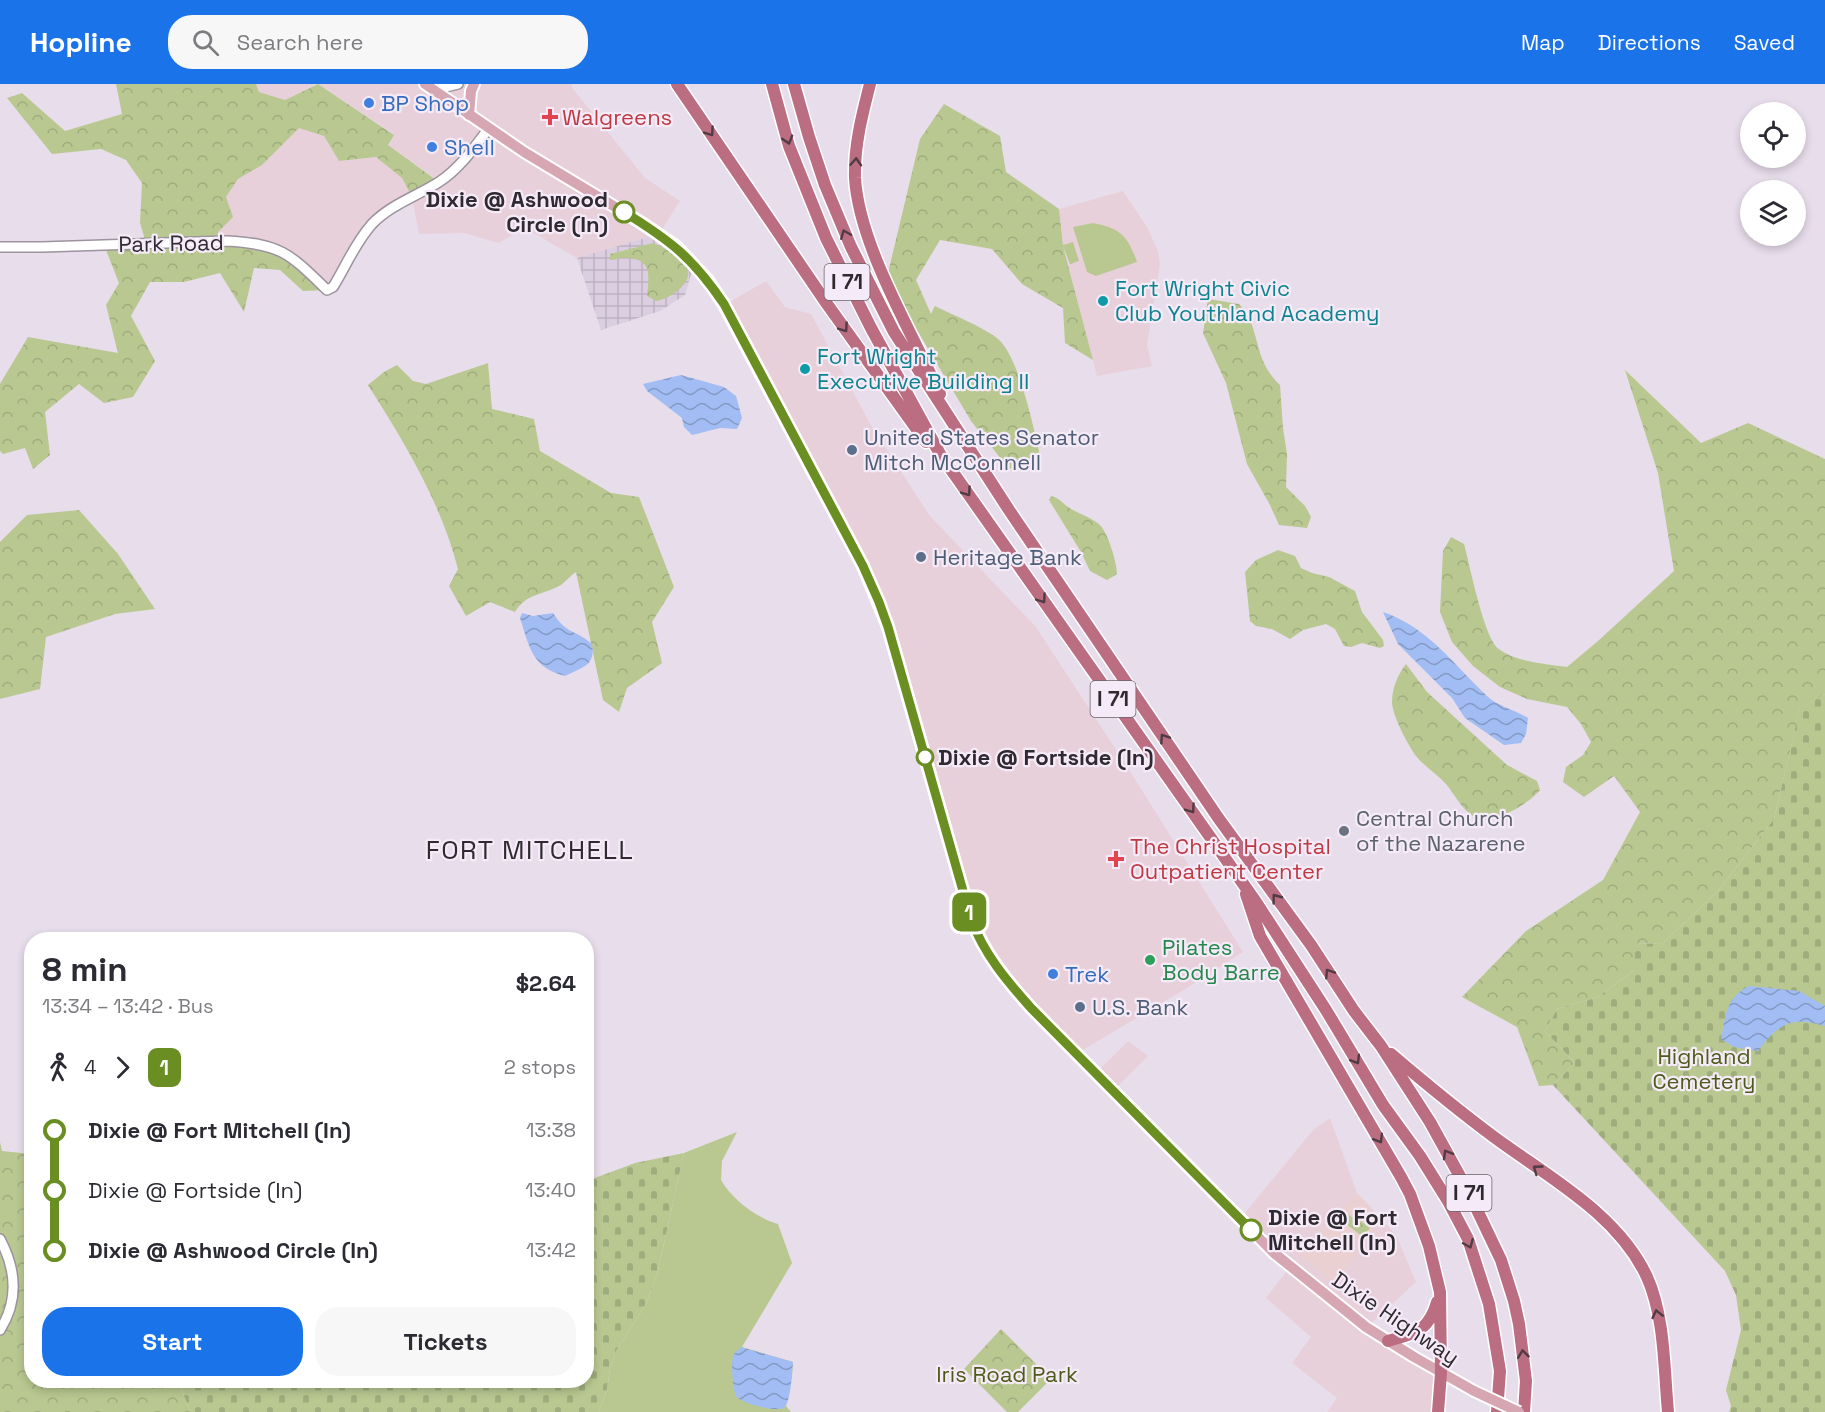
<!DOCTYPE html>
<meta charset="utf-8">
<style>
:root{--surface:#fff;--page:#f7f7f7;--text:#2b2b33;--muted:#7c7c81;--accent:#1a73e8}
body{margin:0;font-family:"Space Grotesk",sans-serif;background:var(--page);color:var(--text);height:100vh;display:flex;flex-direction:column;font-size:22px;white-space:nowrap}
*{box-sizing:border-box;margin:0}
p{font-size:20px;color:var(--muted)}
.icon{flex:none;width:33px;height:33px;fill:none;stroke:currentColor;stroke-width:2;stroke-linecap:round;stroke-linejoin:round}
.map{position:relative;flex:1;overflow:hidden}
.panel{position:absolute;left:24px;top:848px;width:570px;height:456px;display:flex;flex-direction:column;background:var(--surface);border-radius:24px;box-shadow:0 3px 9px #0003}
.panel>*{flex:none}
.badge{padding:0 12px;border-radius:9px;font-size:21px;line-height:39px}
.controls{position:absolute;left:1740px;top:18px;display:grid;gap:12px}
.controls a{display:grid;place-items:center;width:66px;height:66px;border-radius:50%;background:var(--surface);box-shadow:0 3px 9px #0003;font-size:30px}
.map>.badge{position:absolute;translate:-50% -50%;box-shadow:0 0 0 3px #fff}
.legs{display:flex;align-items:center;gap:9px;height:66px;padding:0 18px;font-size:20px}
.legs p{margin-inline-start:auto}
.headline{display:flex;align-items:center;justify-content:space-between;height:102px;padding:0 18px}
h1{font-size:33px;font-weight:700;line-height:45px}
.cta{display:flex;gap:12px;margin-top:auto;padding:12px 18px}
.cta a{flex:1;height:69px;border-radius:24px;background:var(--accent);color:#fff;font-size:24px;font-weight:700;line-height:69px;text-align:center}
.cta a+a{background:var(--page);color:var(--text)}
ul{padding:0 18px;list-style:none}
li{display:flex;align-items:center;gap:21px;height:60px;font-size:22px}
li i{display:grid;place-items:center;width:9px;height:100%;margin:0 8px;background:currentColor}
li i::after{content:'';width:15px;height:15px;margin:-8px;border:4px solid;border-radius:50%;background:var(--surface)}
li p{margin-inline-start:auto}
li:first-child i{background:linear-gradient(#0000 50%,currentColor 0)}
li:last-child i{background:linear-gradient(currentColor 50%,#0000 0)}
header{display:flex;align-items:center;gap:36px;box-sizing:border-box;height:84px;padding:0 30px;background:var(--accent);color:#fff}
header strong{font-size:28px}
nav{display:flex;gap:33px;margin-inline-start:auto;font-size:21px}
.search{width:420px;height:54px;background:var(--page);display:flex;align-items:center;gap:15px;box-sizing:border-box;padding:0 21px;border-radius:24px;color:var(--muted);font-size:22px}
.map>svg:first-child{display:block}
.commercial{fill:#e8d0da}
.industrial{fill:url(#industrial-grid)}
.education{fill:#ebd0d2}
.grass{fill:#b9c891}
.forest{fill:url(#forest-crowns)}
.cemetery{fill:url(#cemetery-stones)}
.water{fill:url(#water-waves)}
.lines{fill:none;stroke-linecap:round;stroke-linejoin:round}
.secondary-casing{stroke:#9c939f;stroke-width:12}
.primary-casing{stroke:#fff;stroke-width:14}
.highway-casing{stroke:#fff;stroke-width:15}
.secondary{stroke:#fff;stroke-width:9}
.primary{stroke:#d6a7b3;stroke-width:10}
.highway{stroke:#bb6d81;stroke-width:12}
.primary-bridge-casing{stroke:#fff;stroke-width:14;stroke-linecap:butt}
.primary-bridge{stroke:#d6a7b3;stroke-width:10}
.oneway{stroke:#513b44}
.line-1-casing{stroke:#fff;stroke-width:14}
.line-1{stroke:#6b8e23;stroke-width:9}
.shop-dot{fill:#3f7fe0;stroke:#f5ebf8;stroke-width:2}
.health-dot{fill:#e0444e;stroke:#f5ebf8;stroke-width:2}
.stop-1-dot{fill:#fff;stroke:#6b8e23;stroke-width:3}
.culture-dot{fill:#0f9aa8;stroke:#f5ebf8;stroke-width:2}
.service-dot{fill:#5c6f8a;stroke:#f5ebf8;stroke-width:2}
.worship-dot{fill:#6b7280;stroke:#f5ebf8;stroke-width:2}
.leisure-dot{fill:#2e9e5b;stroke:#f5ebf8;stroke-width:2}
.labels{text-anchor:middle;stroke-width:4.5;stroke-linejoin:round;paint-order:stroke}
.shield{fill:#f5ebf8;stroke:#6a646b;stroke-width:1.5}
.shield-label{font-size:21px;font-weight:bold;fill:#2e2a2f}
.shop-label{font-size:22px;fill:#366cbe;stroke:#f5ebf8;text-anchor:start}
.health-label{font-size:22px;fill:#be3a42;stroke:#f5ebf8;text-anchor:start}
.stop-label{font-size:22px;font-weight:bold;fill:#2e2a2f;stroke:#f5ebf8;text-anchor:start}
.street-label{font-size:22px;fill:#2e2a2f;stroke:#f5ebf8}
.culture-label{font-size:22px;fill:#0d838f;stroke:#f5ebf8;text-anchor:start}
.service-label{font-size:22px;fill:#4e5e75;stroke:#f5ebf8;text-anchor:start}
.worship-label{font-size:22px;fill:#5b616d;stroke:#f5ebf8;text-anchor:start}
.leisure-label{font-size:22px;fill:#27864d;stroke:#f5ebf8;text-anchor:start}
.park-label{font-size:22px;fill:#4e5b18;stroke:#f5ebf8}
.quarter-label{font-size:26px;letter-spacing:1.5px;fill:#2e2a2f;stroke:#f5ebf8}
</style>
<header>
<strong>Hopline</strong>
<div class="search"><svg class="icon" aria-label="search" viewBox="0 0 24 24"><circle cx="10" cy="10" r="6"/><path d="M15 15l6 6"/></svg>Search here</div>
<nav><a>Map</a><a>Directions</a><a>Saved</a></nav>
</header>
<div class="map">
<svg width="1825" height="1328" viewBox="0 0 1825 1328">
<defs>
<pattern id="industrial-grid" width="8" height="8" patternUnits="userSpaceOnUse" patternTransform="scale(1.5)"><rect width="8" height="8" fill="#dccee1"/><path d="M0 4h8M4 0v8" fill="none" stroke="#bdb1c1"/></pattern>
<pattern id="forest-crowns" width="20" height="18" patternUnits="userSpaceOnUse" patternTransform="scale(1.5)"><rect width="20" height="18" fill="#b9c891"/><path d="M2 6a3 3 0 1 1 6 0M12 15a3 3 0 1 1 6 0" fill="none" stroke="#9fac7d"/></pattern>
<pattern id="cemetery-stones" width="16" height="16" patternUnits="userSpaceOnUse" patternTransform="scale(1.5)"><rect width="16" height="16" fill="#b9c891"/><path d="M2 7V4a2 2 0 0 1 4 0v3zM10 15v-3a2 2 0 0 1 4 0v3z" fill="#9fac7d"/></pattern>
<pattern id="water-waves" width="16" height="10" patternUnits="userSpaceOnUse" patternTransform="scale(1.5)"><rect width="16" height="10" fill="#a1bdf3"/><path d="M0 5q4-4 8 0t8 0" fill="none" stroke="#849ac5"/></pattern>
</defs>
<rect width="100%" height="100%" fill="#e8ddeb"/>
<path class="commercial" d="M 256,0 L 316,0 L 285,16 L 259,8 Z
M 318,0 L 571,0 L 573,5 L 645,94 L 680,117 L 659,150 L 577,174 L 535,150 L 517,148 L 499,159 L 464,149 L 419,150 L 412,114 L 378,135 L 333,203 L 217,157 L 218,148 L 232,133 L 226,113 L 238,95 L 262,81 L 299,43 L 324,52 L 339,77 L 376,73 L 402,94 L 412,113 L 439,97 L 388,61 L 394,50 Z
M 1123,107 L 1147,143 L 1158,167 L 1160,180 L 1147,261 L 1152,282 L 1097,292 L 1063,160 L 1059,125 Z
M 766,197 L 785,223 L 811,230 L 873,345 L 930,432 L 1036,543 L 1133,692 L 1243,868 L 1187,904 L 1076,970 L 1040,933 L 976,848 L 879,518 L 724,221 Z
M 1128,957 L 1148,972 L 1114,1006 L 1096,989 Z
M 1330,1034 L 1357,1109 L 1396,1151 L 1416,1198 L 1367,1243 L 1441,1289 L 1438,1328 L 1327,1328 L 1337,1314 L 1292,1279 L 1311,1253 L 1266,1214 L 1290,1183 L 1240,1135 L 1313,1046 Z"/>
<path class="industrial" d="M 659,150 L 694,180 L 685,211 L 660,227 L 601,246 L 577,174 Z"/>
<path class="education" d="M 1357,1109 L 1381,1134 L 1335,1199 L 1301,1172 Z"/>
<path class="grass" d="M 1093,139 C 1120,144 1128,152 1137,178 L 1096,192 L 1087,188 L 1073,143 Z
M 737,1048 L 722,1077 L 721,1096 C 732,1115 756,1134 778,1140 L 792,1179 L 742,1263 L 793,1278 L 792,1292 L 786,1322 L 791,1328 L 599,1328 L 607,1305 L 610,1285 L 616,1267 L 646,1220 L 657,1191 L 684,1069 Z"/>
<path class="forest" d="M 116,0 L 256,0 L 259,8 L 285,16 L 318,0 L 394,51 L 388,61 L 439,98 L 412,113 L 402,94 L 376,73 L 339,77 L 324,52 L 299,44 L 262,81 L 238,95 L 226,113 L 233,133 L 218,148 L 217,157 L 278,165 L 327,206 L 303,207 L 280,186 L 254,184 L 244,228 L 220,189 L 184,198 L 150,198 L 131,232 L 155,277 L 133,313 L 104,319 L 79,300 L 45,328 L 50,371 L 33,385 L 25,364 L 3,370 L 0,367 L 0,300 L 28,253 L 118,269 L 106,221 L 119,199 L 104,161 L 146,159 L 140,139 L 142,99 L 126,76 L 101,65 L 52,70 L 7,14 L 22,9 L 65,47 L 122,30 Z
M 944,20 L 1000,52 L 1006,88 L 1059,125 L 1063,161 L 1073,158 L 1079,177 L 1070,180 L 1063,162 L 1093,276 L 1065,259 L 1063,224 L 1022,200 L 992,165 L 940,156 L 916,196 L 931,230 L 935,222 C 955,232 979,241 997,254 C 1019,271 1034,346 1041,375 L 1009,385 L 971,337 L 917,246 L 888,189 L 920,55 Z
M 653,159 C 663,163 678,170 685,179 C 698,197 670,215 656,217 L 647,212 C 649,191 653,174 624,174 C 619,174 615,176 610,176 L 610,170 Z
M 1208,215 L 1239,220 C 1243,225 1248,230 1250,236 C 1260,261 1258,280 1280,301 L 1283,344 L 1287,370 L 1286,403 L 1305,422 L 1311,433 L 1307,444 L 1279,441 L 1270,421 L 1247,380 L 1226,299 L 1203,249 Z
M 488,279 L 492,325 L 534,335 L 540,367 L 611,409 L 639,413 L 674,503 L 652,538 L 662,579 L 627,604 L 619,628 L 603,616 L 576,488 C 571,491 566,497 561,501 C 544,511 526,509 515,528 L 490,518 L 466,532 L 449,502 L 458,485 C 441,419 405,359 368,301 L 384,288 L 397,281 L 413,297 L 426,300 Z
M 1625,286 L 1701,359 L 1748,339 L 1825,375 L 1825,610 L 1800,625 L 1774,735 L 1718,807 L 1663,859 L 1634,860 L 1634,886 L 1598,913 L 1557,925 L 1545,947 L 1575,979 L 1553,1001 L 1539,1002 L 1517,943 L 1462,913 L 1526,847 L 1603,796 L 1640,728 L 1614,692 L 1584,713 L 1563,698 L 1566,683 L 1583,671 L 1591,658 L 1581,640 L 1567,623 L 1527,615 L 1500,603 L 1473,582 L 1452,558 L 1440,528 L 1443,467 L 1451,453 L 1464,460 C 1470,481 1484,555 1499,565 C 1516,578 1546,580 1567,583 L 1598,557 L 1674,487 L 1658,389 Z
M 1051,412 C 1060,414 1063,420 1071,425 C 1080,430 1092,434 1100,441 C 1108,449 1117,479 1117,490 L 1107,496 L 1090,487 L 1081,468 L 1049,416 Z
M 79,426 L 118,470 L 155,525 L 115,530 L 46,553 L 40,605 L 0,615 L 0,458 L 27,431 Z
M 1278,466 L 1295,472 L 1301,484 L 1312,489 L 1329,493 L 1355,507 L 1362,528 L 1383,556 L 1384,562 L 1380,564 L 1362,559 L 1351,563 L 1344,562 L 1335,545 L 1326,540 L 1303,546 L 1290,555 L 1272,545 L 1256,542 L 1250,537 L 1245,488 L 1256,476 Z
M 1406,580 L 1427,608 L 1507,681 L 1537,697 L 1540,706 C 1531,718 1496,739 1481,735 C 1465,732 1456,712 1446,700 C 1437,690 1425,683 1416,672 C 1408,661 1392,631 1392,618 C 1392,604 1398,590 1406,580 Z
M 0,1058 L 2,1067 L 31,1070 L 32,1296 L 178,1296 L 190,1328 L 0,1328 Z
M 1348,1130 L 1354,1135 L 1356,1133 L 1370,1144 L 1363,1153 L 1342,1137 Z
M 1001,1245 L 1051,1295 L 1018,1328 L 1007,1328 L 964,1285 Z"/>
<path class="cemetery" d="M 1825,610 L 1825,1328 L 1729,1328 L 1731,1322 L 1726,1306 L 1741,1246 L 1736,1211 L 1725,1187 L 1553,1001 L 1575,979 L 1545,947 L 1557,925 L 1598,913 L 1634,886 L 1634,860 L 1663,859 L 1718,807 L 1774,735 L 1800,624 Z
M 684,1069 L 657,1191 L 646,1220 L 616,1267 L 610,1285 L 607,1305 L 599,1328 L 190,1328 L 178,1296 L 586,1296 L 587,1097 L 635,1079 Z"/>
<path class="water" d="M 681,291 L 724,303 L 736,312 L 742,334 L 737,345 L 720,344 L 692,351 L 684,343 L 682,334 L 647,307 L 643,300 Z
M 1383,528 C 1428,543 1454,581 1487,612 C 1497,622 1515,626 1528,634 L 1526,650 L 1521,659 L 1504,661 L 1465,634 L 1452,614 L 1398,560 Z
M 522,529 L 533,532 L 553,529 C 567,551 575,545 592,560 C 596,582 582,583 565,592 C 532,584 529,562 520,534 Z
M 1749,902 L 1799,907 L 1825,922 L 1825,942 C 1791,932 1779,939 1758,967 L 1734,963 L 1721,955 C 1726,931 1725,915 1749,902 Z
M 741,1263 L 793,1278 C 792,1289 791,1317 784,1324 C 776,1328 742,1320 736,1312 C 733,1306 730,1276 734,1270 C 736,1267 739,1266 741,1263 Z"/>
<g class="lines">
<g class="secondary-casing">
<path id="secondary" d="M 433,6 L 458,0
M 0,163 L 42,163 L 227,157 C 281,160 289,169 327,206 L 333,203 C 346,182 355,159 372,140 C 390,121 417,112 439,98 C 460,84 474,64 489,44
M 0,1155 C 16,1185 19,1216 0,1246"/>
</g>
<g class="primary-casing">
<path id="primary" d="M 425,0 L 524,68 L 645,141 L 676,162 L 708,196 L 724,221 L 863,482 L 888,543 L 971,835 C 985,870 1006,896 1031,924 L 1274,1169 L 1366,1243 L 1414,1273 L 1474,1307
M 469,31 L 471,7 L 474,0"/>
</g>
<g class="highway-casing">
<path id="highway" d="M 677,0 L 827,220 L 926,358
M 772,0 L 789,62 L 826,154 L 871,244 L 940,370 L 1256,818 L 1326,926 L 1383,1021 L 1420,1072 L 1448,1117 L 1468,1155 L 1489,1220 L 1500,1287 L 1497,1328
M 794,0 L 809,53 L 825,101 L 851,163 L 894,248 L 1009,426 L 1219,735 L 1311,861 L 1354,927 L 1381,962 L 1430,1038 L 1468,1107 L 1501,1176 L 1514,1217 L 1519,1240 L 1526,1297 L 1524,1328
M 870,0 C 862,31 854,62 855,94 C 859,161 912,249 940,310
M 1246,810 L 1260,852 L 1401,1093 L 1410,1110 L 1429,1162 L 1440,1208 L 1441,1289 L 1438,1328
M 1391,970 C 1425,999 1459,1027 1494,1053 C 1548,1093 1618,1130 1647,1193 C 1665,1233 1664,1286 1668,1328
M 1388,1257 C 1415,1249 1429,1247 1437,1218"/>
</g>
<use href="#secondary" class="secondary"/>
<use href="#primary" class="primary"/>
<use href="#highway" class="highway"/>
<g class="primary-bridge-casing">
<path id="primary-bridge" d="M 1474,1307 L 1519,1328"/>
</g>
<use href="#primary-bridge" class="primary-bridge"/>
</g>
<defs><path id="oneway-chevron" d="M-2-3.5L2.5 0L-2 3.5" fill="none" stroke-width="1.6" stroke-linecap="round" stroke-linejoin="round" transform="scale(1.5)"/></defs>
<g class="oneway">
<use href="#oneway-chevron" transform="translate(710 48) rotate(55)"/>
<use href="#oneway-chevron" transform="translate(788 56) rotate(73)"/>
<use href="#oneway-chevron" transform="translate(856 78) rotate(-87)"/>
<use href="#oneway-chevron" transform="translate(845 150) rotate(-112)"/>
<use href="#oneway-chevron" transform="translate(844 244) rotate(55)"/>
<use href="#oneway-chevron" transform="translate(967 408) rotate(55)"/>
<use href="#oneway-chevron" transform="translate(1042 515) rotate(55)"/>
<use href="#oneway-chevron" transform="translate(1164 654) rotate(-124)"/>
<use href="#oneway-chevron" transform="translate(1191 725) rotate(55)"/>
<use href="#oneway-chevron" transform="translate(1276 814) rotate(-127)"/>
<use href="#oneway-chevron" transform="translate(1329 889) rotate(-123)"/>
<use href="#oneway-chevron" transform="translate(1356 976) rotate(59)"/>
<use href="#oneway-chevron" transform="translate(1379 1055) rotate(59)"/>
<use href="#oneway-chevron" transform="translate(1447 1070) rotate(-120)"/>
<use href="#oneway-chevron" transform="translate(1537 1085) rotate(-144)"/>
<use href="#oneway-chevron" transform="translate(1469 1160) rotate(67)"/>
<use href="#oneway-chevron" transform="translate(1657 1230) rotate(-103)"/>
<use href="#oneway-chevron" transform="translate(1523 1270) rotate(-97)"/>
</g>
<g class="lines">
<g class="line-1-casing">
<path id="line-1" d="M 624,128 C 671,157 693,174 724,220 L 863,482 L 879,518 L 888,543 L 971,835 C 984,870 1006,896 1031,924 L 1251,1146"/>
</g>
<use href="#line-1" class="line-1"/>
</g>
<g class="shop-dot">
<circle cx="369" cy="19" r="6"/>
<circle cx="432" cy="63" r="6"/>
<circle cx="1053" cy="890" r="6"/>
</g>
<g class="health-dot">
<path d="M547 24h6v6h6v6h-6v6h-6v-6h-6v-6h6z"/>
<path d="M1113 766h6v6h6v6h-6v6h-6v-6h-6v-6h6z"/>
</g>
<g class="stop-1-dot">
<circle cx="624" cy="128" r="10"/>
<circle cx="925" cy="673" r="8"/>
<circle cx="1251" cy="1146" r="10"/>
</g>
<g class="culture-dot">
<circle cx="1103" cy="217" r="6"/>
<circle cx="805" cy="285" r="6"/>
</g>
<g class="service-dot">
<circle cx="852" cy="366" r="6"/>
<circle cx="921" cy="473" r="6"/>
<circle cx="1080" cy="923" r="6"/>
</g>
<circle class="worship-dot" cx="1344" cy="747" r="6"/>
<circle class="leisure-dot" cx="1150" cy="876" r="6"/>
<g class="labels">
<g class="shield">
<rect x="824.5" y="180" width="45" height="36" rx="4.5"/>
<rect x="1090.5" y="597" width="45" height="36" rx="4.5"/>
<rect x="1446.5" y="1091" width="45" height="36" rx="4.5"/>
</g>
<g class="shield-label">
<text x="847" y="205">I 71</text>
<text x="1113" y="622">I 71</text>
<text x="1469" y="1116">I 71</text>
</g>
<g class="shop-label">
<text x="381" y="27">BP Shop</text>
<text x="444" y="71">Shell</text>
<text x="1065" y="898">Trek</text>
</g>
<g class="health-label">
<text x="562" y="41">Walgreens</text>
<text x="1130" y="770">The Christ Hospital<tspan x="1130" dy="25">Outpatient Center</tspan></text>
</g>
<g class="stop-label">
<text x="608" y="123" text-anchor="end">Dixie @ Ashwood<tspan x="608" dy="25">Circle (In)</tspan></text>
<text x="938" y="681">Dixie @ Fortside (In)</text>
<text x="1268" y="1141">Dixie @ Fort<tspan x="1268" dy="25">Mitchell (In)</tspan></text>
</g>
<g class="street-label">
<text transform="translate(171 159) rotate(-1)" y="8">Park Road</text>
<text transform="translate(1396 1234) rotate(34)" y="8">Dixie Highway</text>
</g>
<g class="culture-label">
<text x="1115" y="212">Fort Wright Civic<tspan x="1115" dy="25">Club Youthland Academy</tspan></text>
<text x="817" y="280">Fort Wright<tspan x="817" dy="25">Executive Building II</tspan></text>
</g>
<g class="service-label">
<text x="864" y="361">United States Senator<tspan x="864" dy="25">Mitch McConnell</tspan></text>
<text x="933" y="481">Heritage Bank</text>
<text x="1092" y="931">U.S. Bank</text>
</g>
<g class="worship-label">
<text x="1356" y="742">Central Church<tspan x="1356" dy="25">of the Nazarene</tspan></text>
</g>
<g class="leisure-label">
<text x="1162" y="871">Pilates<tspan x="1162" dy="25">Body Barre</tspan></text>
</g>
<g class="park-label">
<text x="1704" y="980">Highland<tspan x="1704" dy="25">Cemetery</tspan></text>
<text x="1007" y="1298">Iris Road Park</text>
</g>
<g class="quarter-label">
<text x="530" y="775">FORT MITCHELL</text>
</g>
</g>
</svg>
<div class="controls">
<a><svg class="icon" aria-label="locate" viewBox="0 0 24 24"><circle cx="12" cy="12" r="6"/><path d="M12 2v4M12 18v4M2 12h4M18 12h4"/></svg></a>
<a><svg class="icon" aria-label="layers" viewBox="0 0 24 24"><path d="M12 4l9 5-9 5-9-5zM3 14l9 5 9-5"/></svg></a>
</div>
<b class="badge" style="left:969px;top:828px;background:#6b8e23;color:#fff">1</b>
<section class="panel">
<div class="headline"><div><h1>8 min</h1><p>13:34 – 13:42 · Bus</p></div><b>$2.64</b></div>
<div class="legs"><svg class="icon" aria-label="walk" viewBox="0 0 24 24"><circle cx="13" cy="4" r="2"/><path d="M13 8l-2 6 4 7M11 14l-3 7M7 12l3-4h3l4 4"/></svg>4<svg class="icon" aria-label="forward" viewBox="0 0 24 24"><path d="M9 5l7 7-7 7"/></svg><b class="badge" style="background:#6b8e23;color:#fff">1</b><p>2 stops</p></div>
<ul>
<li><i style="color:#6b8e23"></i><b>Dixie @ Fort Mitchell (In)</b><p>13:38</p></li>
<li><i style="color:#6b8e23"></i><span>Dixie @ Fortside (In)</span><p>13:40</p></li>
<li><i style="color:#6b8e23"></i><b>Dixie @ Ashwood Circle (In)</b><p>13:42</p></li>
</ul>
<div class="cta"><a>Start</a><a>Tickets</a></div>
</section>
</div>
